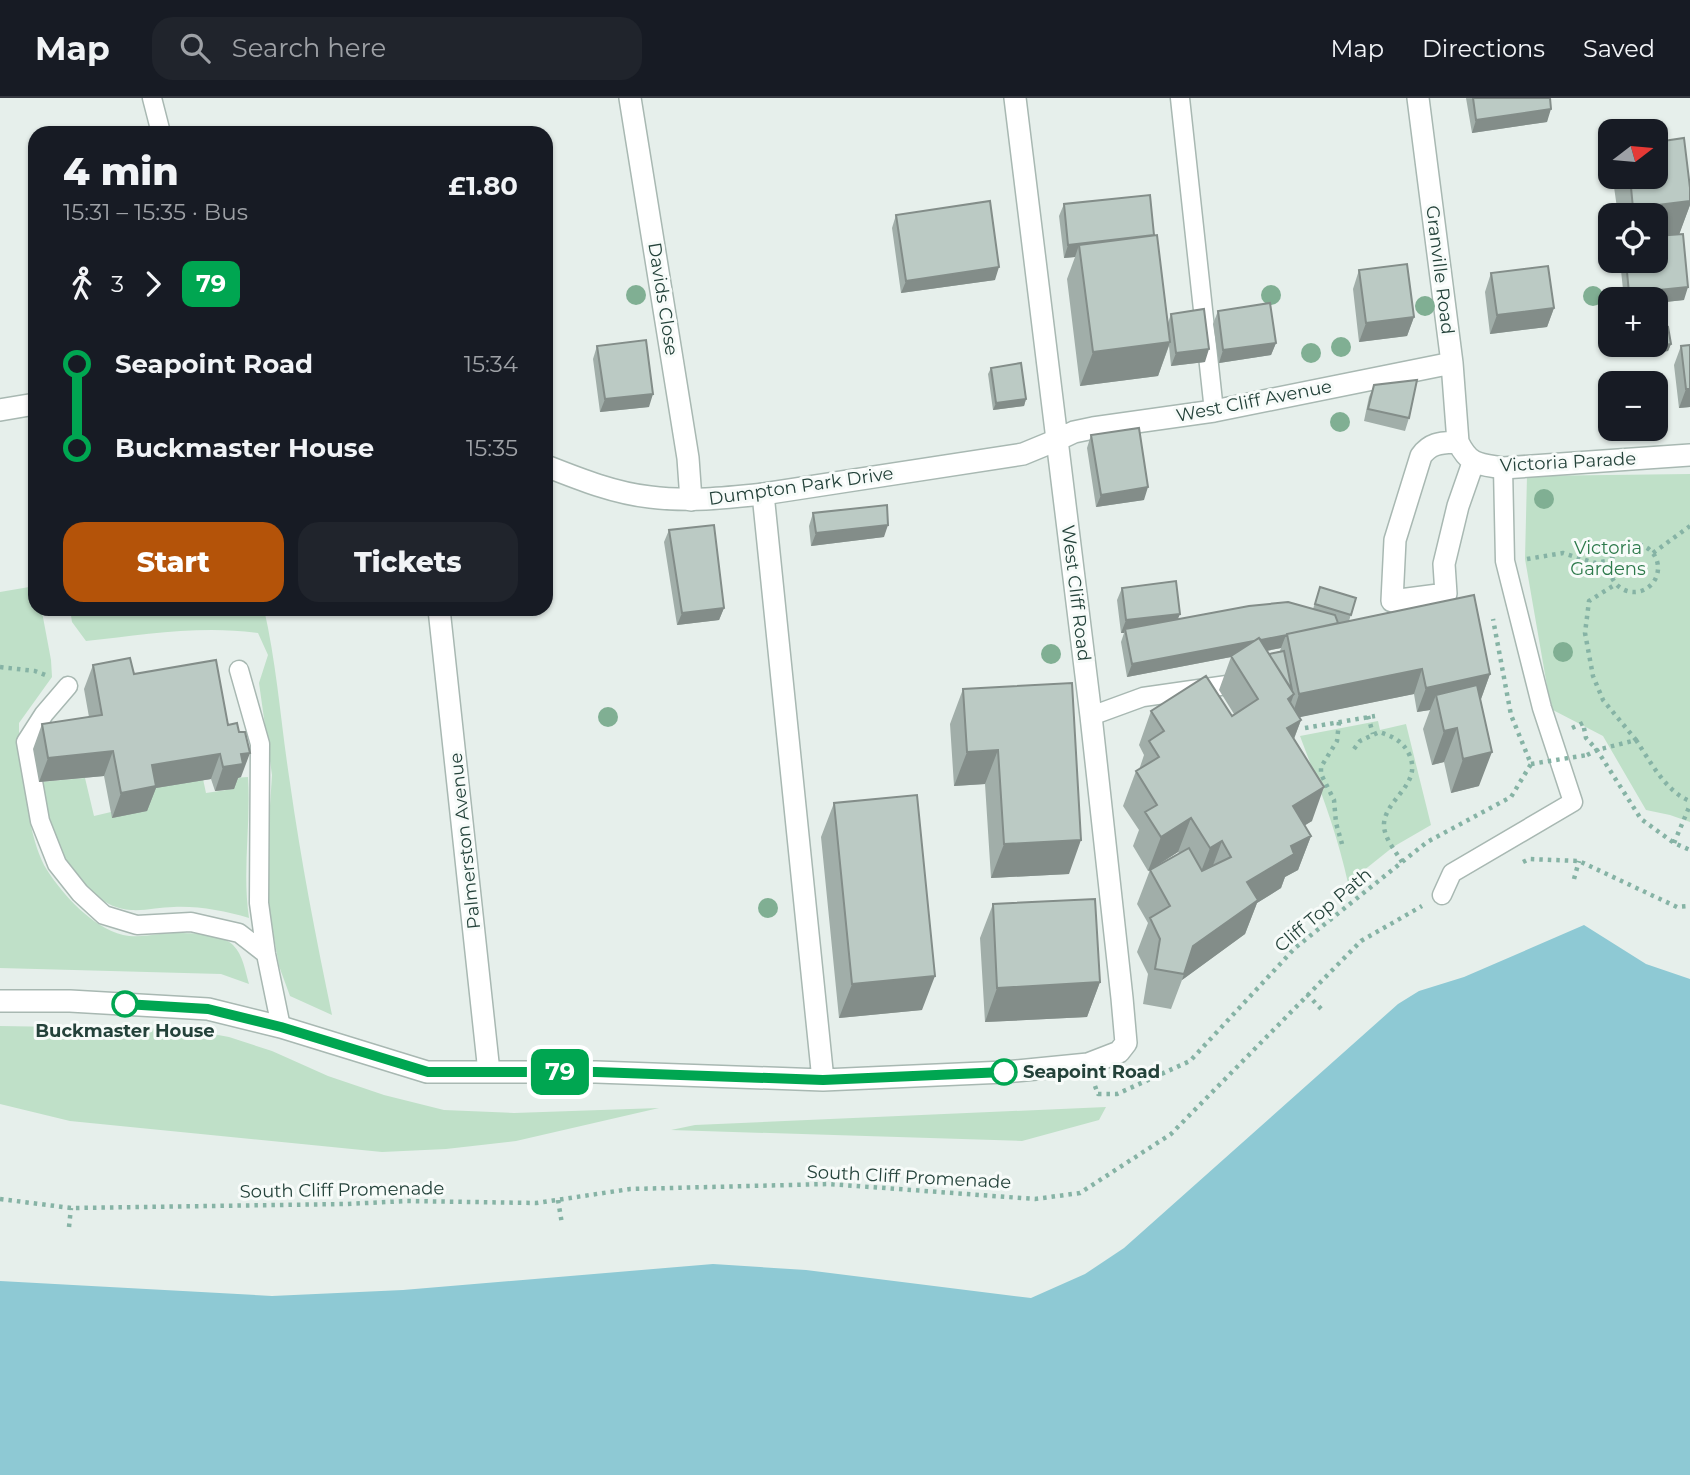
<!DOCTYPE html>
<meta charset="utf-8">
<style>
:root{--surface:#171b24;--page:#20242c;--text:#f1f3f6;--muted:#9ea1a6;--line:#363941;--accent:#b45309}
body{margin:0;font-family:Montserrat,sans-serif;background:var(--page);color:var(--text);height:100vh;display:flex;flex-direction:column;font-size:26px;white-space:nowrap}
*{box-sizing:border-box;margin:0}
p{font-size:23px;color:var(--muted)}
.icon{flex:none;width:38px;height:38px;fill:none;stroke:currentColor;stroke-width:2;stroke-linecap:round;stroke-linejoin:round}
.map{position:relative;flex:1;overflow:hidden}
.sheet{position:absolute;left:28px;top:28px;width:525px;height:490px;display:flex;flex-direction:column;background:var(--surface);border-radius:21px;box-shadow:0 2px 5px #0004}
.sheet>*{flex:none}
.badge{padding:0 14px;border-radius:10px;font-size:24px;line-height:46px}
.needle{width:46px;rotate:74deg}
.controls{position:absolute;left:1598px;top:21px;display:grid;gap:14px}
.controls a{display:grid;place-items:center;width:70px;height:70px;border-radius:14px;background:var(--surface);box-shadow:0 2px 5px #0004;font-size:35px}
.map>.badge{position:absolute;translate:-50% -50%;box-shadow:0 0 0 4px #fff}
.legs{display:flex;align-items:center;gap:10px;height:77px;padding:0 35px;font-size:23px}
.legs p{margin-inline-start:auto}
.head{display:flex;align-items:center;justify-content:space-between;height:119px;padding:0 35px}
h1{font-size:38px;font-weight:800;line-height:52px}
.action{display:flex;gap:14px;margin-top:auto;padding:14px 35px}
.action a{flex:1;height:80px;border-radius:21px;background:var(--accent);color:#fff;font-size:28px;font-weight:800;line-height:80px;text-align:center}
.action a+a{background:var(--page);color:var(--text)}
ul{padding:0 35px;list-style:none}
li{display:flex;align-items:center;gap:24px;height:84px;font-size:26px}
li i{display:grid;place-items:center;width:10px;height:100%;margin:0 9px;background:currentColor}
li i::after{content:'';width:18px;height:18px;margin:-9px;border:5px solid;border-radius:50%;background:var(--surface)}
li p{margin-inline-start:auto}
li:first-child i{background:linear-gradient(#0000 50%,currentColor 0)}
li:last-child i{background:linear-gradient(currentColor 50%,#0000 0)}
header{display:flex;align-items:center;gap:42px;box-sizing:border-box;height:98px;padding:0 35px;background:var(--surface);border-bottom:2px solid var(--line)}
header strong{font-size:33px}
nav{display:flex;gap:38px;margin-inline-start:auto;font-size:24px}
.search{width:490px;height:63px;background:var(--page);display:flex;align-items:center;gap:18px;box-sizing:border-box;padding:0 24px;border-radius:21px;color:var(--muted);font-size:26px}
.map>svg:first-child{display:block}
.green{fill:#bfe0c8}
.water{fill:#8ec9d4}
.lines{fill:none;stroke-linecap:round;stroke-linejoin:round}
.service-casing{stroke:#a8b8b2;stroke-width:21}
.minor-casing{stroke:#a8b8b2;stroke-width:24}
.tertiary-casing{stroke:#a8b8b2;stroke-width:24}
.path{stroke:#86b3a5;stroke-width:4.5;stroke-dasharray:3.5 5;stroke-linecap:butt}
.service{stroke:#fff;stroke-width:18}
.minor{stroke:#fff;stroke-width:21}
.tertiary{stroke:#fff;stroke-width:21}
.path-bridge{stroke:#86b3a5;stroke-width:4.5;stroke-dasharray:3.5 5;stroke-linecap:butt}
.tree{fill:#80af93}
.wall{fill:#a1aea9;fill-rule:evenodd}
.shaded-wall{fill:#838d89}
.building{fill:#bbcac4;stroke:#838d89;stroke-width:2}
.line-1-casing{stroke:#fff;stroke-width:16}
.line-1{stroke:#00a651;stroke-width:10}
.stop-1-dot{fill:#fff;stroke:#00a651;stroke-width:3.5}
.labels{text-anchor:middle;stroke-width:6;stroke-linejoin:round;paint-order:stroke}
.street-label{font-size:18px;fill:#24423a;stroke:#f7fbf9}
.park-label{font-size:18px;fill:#2d7a4b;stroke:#f7fbf9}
.stop-label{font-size:18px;font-weight:bold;fill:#24423a;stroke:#f7fbf9}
</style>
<header>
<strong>Map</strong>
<div class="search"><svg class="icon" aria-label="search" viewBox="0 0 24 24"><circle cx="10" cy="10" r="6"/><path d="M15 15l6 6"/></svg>Search here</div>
<nav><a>Map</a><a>Directions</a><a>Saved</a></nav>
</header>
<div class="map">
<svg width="1690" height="1377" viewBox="0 0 1690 1377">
<rect width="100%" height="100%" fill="#e6efeb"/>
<path class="green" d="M 1690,376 L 1690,724 L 1670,717 L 1646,712 L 1603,638 L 1551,611 L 1525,461 L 1527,378 Z
M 35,488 L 35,511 L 49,511 L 42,514 L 51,562 L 52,579 L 19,625 L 19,641 C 23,677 28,742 47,772 C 63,797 92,829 123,837 C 136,840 148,837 160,836 C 178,834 220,834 233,847 C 243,857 245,872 249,886 L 221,876 L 0,870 L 0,494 Z
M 70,511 L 264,511 C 277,568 281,627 290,685 C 301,763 316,840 332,917 L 290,898 L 279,868 L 268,805 L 268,738 L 272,677 L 259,585 L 268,557 L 258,535 C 200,527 143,537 86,543 L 72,524 Z
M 1378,623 L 1380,632 L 1406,626 L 1431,727 L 1393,749 L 1348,785 C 1337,734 1318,686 1300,638 Z
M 248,679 C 251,727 242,773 249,820 C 225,813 199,808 174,809 C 160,809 145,813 131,812 C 117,811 107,806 97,798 C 59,769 52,727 39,684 L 85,680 L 94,718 L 111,714 L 113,720 L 143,692 L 203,681 L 206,695 L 233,691 L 232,680 Z
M 0,928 L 186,931 L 229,939 L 272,953 L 328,978 L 384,997 L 444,1012 L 514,1015 L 659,1010 L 516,1043 L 446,1051 L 382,1054 L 70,1023 L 0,1006 Z
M 1106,1009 L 1099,1022 L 1022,1043 L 671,1032 L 695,1027 Z"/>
<path class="water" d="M 1584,827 L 1646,866 L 1690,881 L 1690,1377 L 0,1377 L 0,1183 L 272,1198 L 403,1192 L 713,1166 L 806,1172 L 1031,1200 L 1085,1176 L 1124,1150 L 1398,906 L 1419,893 L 1464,879 Z"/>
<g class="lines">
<g class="service-casing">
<path id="service" d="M 152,0 L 161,35
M 1180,0 L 1214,313
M 239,572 L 260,646 L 259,805 L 266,856 L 281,929
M 68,588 L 44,616 L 26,644 L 40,723 L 57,766 L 80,795 L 104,817 L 137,827 L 191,824 L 239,835 L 266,856
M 1091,618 L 1143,599 L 1227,587
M 1442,797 L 1452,775 L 1573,704 L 1542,610 L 1505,463 L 1503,370"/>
</g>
<g class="minor-casing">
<path id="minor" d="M 630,0 L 688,360 L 691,402
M 1418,0 L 1452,265 L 1458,344 C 1470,368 1479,366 1503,370 L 1690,357
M 1057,342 L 1074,334 L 1093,330 L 1214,313 L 1452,265
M 1458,344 C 1442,345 1431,344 1421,358 L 1395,442 L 1392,503 L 1446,496 L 1444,466 L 1458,408 L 1473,365
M 763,396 L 823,982
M 439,511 L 489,974
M 0,903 L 70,903 L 208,911 L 281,929 L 427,974 L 596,974 L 823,982 L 1005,974 L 1088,966 L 1119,954 L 1126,945 L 1122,900 L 1091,618 L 1015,0"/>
</g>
<g class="tertiary-casing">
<path id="tertiary" d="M 0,312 L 35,306
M 546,368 C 579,381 614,395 650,399 C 688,404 725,400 763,396 L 1023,356 L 1057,342"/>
</g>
<path class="path" d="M1610 470a24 24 0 1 1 48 0a24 24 0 1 1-48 0Z
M 1653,455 L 1690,428
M 1527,461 L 1563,455 L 1595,465 L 1612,462
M 0,569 L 35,573 L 48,578
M 1368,618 L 1373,636
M 1339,624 L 1337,643 L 1321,669 L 1321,676 L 1334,702 L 1336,725 L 1342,746
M 1305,630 L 1375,618
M 1572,630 L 1583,625 L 1586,640 L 1597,652 L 1641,721 L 1674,745 L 1690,752
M 1636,642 C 1650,663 1666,694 1690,703
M 1354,651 L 1360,643 L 1379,634 C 1392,638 1403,643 1409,656 C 1423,686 1387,699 1384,725 C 1383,739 1395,752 1402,764
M 1587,657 L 1597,652 L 1636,642 L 1603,602 L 1593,578 L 1585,535 L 1589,503 L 1616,486
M 1674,745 L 1690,707
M 1523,764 L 1529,761 L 1579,763 L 1677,809 L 1690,808
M 1574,781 L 1579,763
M 1307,896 L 1324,914
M 1095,988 L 1098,996 L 1117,996 L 1190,963 L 1295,850 L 1427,744 L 1511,699 L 1531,666 L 1511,617 L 1493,521
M 0,1101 L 71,1110 L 346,1106 L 407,1103 L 536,1105 L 630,1091 L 829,1086 L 1035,1101 L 1080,1095 L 1171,1036 L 1361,843 L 1422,808
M 558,1102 L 562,1126
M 69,1129 L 71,1110"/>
<use href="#service" class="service"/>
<use href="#minor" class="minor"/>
<use href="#tertiary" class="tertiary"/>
<path class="path-bridge" d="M 1531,666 L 1587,657"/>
</g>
<g class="tree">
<circle cx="636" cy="197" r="10"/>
<circle cx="1271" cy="197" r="10"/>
<circle cx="1593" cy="198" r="10"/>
<circle cx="1425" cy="208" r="10"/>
<circle cx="1341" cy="249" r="10"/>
<circle cx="1311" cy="255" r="10"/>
<circle cx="1340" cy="324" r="10"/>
<circle cx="1544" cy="401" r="10"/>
<circle cx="1563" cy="554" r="10"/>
<circle cx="1051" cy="556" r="10"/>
<circle cx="608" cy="619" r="10"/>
<circle cx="768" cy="810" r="10"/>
</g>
<path class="wall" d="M 1466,0 L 1550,0 L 1547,24 L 1472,35 Z
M 1614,79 L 1656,79 L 1690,107 L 1679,136 L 1684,202 L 1656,205 L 1656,201 L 1624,201 L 1620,163 L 1656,163 L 1656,117 L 1618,117 L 1613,82 Z
M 1064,106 L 1154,137 L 1168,225 L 1171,216 L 1205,264 L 1171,268 L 1169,248 L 1158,278 L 1080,288 L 1067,181 L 1075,159 L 1064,160 L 1059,118 Z
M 896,117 L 995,182 L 901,195 L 892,130 Z
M 1359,172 L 1414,219 L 1407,238 L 1359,244 L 1353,191 Z
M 1491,175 L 1554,210 L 1547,229 L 1490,236 L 1485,194 Z
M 1218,213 L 1276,245 L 1271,257 L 1219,265 L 1213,226 Z
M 1671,246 L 1668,253 L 1633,258 L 1632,247 Z
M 597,248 L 649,309 L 600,314 L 593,261 Z
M 1681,248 L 1690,309 L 1679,310 L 1674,267 Z
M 991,270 L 1026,301 L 1024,308 L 993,312 L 988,276 Z
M 1374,287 L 1409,320 L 1405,333 L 1364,323 L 1369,299 Z
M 1091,337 L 1144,402 L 1096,409 L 1087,350 Z
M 813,415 L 884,439 L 811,448 L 809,428 Z
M 669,432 L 724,510 L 719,522 L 677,527 L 664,444 Z
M 1320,489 L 1356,500 L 1349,523 L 1490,576 L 1481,601 L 1480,601 L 1479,688 L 1451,695 L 1444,664 L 1432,667 L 1423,631 L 1430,612 L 1417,614 L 1414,596 L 1299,619 L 1301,622 L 1294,641 L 1312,723 L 1304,727 L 1311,738 L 1298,772 L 1285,779 L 1281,790 L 1257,805 L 1245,836 L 1182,882 L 1171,911 L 1143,906 L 1148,876 L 1137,854 L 1148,825 L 1137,806 L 1150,772 L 1148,773 L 1133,748 L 1139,732 L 1123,708 L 1136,673 L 1139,672 L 1144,657 L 1139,647 L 1151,613 L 1232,618 L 1234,616 L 1219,592 L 1231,559 L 1127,579 L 1121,544 L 1124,535 L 1121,535 L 1117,502 L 1122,490 L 1178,521 L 1313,511 ZM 1281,550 L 1280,553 L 1269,556 L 1267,553 ZM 1178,754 L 1179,755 L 1155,769 Z
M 93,567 L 134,576 L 228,627 L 241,679 L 238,680 L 234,691 L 215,693 L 211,681 L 156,690 L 147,713 L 112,720 L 104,678 L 39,684 L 33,651 L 42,626 L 89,619 L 84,591 Z
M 963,591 L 1069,776 L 991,780 L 985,686 L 954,688 L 950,626 Z
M 834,705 L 922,912 L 839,920 L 821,739 Z
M 993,806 L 1100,884 L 1087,919 L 985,924 L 980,840 Z"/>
<path class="shaded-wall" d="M 1551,11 L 1547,24 L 1472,35 L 1476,22 Z
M 1690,103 L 1690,107 L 1679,137 L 1656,140 L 1656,117 L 1631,117 L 1633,110 Z
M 1068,147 L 1079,147 L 1075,159 L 1064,160 Z
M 999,169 L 995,182 L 901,195 L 906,183 Z
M 1688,189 L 1684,202 L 1656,205 L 1656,201 L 1627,201 L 1629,195 Z
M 1554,210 L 1547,229 L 1490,236 L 1497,217 Z
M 1414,219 L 1407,238 L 1359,244 L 1366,225 Z
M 1170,244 L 1158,278 L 1080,288 L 1093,254 Z
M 1276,245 L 1271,257 L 1219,265 L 1223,252 Z
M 1671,246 L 1668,253 L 1633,258 L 1636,252 Z
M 1209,251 L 1205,264 L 1171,268 L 1176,255 Z
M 1686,291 L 1690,291 L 1690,309 L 1679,310 Z
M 653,296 L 649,309 L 600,314 L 605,301 Z
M 1026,301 L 1024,308 L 993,312 L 996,305 Z
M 1148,389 L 1144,402 L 1096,409 L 1101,397 Z
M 888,427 L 884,439 L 811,448 L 816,435 Z
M 724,510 L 719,522 L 677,527 L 682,515 Z
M 1180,516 L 1175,528 L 1125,531 L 1124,535 L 1121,535 L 1126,522 Z
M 1286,537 L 1281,550 L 1232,559 L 1231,558 L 1231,559 L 1127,579 L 1132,566 Z
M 1422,571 L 1414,596 L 1291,621 L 1299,596 Z
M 1490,576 L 1481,601 L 1439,610 L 1436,597 L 1430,612 L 1417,614 L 1426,590 Z
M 1294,596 L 1282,630 L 1269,610 Z
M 1301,622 L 1288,656 L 1287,630 Z
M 1457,630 L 1444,664 L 1432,667 L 1444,633 Z
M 998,652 L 985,686 L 954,688 L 967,654 Z
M 113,653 L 104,678 L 39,684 L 48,660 Z
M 1492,654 L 1479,688 L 1451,695 L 1463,661 Z
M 250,655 L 241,679 L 238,680 L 234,691 L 215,693 L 223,669 L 241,656 Z
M 220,656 L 211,681 L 156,690 L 147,713 L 112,720 L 121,695 L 152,667 Z
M 1324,689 L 1312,723 L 1280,743 L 1293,708 Z
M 1191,720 L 1178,754 L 1148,773 L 1161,739 Z
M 1311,738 L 1298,772 L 1285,779 L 1281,790 L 1257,805 L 1245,836 L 1182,882 L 1193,848 L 1247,784 L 1291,748 Z
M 1081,742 L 1069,776 L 991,780 L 1004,746 Z
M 1222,743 L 1209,778 L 1197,784 L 1210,750 Z
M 935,878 L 922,912 L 839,920 L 852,886 Z
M 1100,884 L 1087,919 L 985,924 L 997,890 Z"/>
<path class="building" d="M 1473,0 L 1550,0 L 1551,11 L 1476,22 Z
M 1684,40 L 1690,90 L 1690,103 L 1633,110 L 1630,79 L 1656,79 L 1656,44 Z
M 1150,97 L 1154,137 L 1068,147 L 1064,106 Z
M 990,103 L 999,169 L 906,183 L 896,117 Z
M 1683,136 L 1688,189 L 1629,195 L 1626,163 L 1656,163 L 1656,138 Z
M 1157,137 L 1170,244 L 1093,254 L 1079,147 Z
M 1407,166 L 1414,219 L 1366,225 L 1359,172 Z
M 1548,168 L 1554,210 L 1497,217 L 1491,175 Z
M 1270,205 L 1276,245 L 1223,252 L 1218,213 Z
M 1204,211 L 1209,251 L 1176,255 L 1171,216 Z
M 1668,229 L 1671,246 L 1636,252 L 1635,247 L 1656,247 L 1656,231 Z
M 646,242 L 653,296 L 605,301 L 597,248 Z
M 1690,247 L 1690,291 L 1686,291 L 1681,248 Z
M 1021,265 L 1026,301 L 996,305 L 991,270 Z
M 1417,282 L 1409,320 L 1368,311 L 1374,287 Z
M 1139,330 L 1148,389 L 1101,397 L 1091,337 Z
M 887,407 L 888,427 L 816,435 L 813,415 Z
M 714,427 L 724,510 L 682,515 L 669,432 Z
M 1176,483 L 1180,516 L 1126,522 L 1122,490 Z
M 1320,489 L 1356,500 L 1351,517 L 1315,506 Z
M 1474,497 L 1490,576 L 1426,590 L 1422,571 L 1299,596 L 1287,536 Z
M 1288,504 L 1335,517 L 1338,525 L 1287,536 L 1287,537 L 1261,542 L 1259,540 L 1254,543 L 1132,566 L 1125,531 L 1249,508 Z
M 1259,540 L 1294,596 L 1288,601 L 1301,622 L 1287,630 L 1324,689 L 1293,708 L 1311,738 L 1291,748 L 1294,756 L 1247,784 L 1258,802 L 1193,848 L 1184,876 L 1155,871 L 1160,841 L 1150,820 L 1170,808 L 1150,772 L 1189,750 L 1202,773 L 1231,759 L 1222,743 L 1210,750 L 1191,720 L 1161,739 L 1145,714 L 1157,707 L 1136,673 L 1159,659 L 1149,643 L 1164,633 L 1151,613 L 1206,578 L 1232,618 L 1258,601 L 1231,558 Z
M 1284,553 L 1292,592 L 1269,556 Z
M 130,560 L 134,576 L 216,562 L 228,627 L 237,625 L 239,634 L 245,634 L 250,655 L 241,656 L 243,666 L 223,669 L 220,656 L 152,667 L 156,688 L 121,695 L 113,653 L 48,660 L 42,626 L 102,617 L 93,567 Z
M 1072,585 L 1081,742 L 1004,746 L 998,652 L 967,654 L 963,591 Z
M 1477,587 L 1492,654 L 1463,661 L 1457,630 L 1444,633 L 1436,597 Z
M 917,697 L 935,878 L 852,886 L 834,705 Z
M 1095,801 L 1100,884 L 997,890 L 993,806 Z"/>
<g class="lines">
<g class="line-1-casing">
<path id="line-1" d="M 125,906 L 208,911 L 281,929 L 428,974 L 596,974 L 823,982 L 1004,974"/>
</g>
<use href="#line-1" class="line-1"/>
</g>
<g class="stop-1-dot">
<circle cx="125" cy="906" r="12"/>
<circle cx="1004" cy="974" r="12"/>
</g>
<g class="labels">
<g class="street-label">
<text transform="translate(1440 172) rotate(83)" y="6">Granville Road</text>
<text transform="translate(663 201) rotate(81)" y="6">Davids Close</text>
<text transform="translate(1254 303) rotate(-11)" y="6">West Cliff Avenue</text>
<text transform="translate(1568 364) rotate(-3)" y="6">Victoria Parade</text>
<text transform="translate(801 388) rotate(-8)" y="6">Dumpton Park Drive</text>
<text transform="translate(1076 495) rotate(83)" y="6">West Cliff Road</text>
<text transform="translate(465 743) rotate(-96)" y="6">Palmerston Avenue</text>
<text transform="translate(1323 812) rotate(-40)" y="6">Cliff Top Path</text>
<text transform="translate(909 1079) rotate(3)" y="6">South Cliff Promenade</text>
<text transform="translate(342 1092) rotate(-1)" y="6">South Cliff Promenade</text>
</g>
<g class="park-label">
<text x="1608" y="456">Victoria<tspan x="1608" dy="21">Gardens</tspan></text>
</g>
<g class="stop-label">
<text x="125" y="939">Buckmaster House</text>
<text x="1023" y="980" text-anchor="start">Seapoint Road</text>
</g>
</g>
</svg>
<div class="controls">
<a><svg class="needle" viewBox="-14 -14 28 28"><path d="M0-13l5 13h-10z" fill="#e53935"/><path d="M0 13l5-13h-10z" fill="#9ea1a6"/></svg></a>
<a><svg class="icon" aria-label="locate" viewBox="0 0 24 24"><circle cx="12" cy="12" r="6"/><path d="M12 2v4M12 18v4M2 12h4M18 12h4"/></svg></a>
<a>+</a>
<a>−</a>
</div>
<b class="badge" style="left:560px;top:974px;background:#00a651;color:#fff">79</b>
<section class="sheet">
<div class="head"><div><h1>4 min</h1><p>15:31 – 15:35 · Bus</p></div><b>£1.80</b></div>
<div class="legs"><svg class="icon" aria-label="walk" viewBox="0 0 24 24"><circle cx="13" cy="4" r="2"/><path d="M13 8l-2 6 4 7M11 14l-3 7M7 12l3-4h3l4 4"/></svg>3<svg class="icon" aria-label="forward" viewBox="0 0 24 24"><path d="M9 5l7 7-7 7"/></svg><b class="badge" style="background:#00a651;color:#fff">79</b></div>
<ul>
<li><i style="color:#00a651"></i><b>Seapoint Road</b><p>15:34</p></li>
<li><i style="color:#00a651"></i><b>Buckmaster House</b><p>15:35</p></li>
</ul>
<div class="action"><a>Start</a><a>Tickets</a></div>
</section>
</div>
